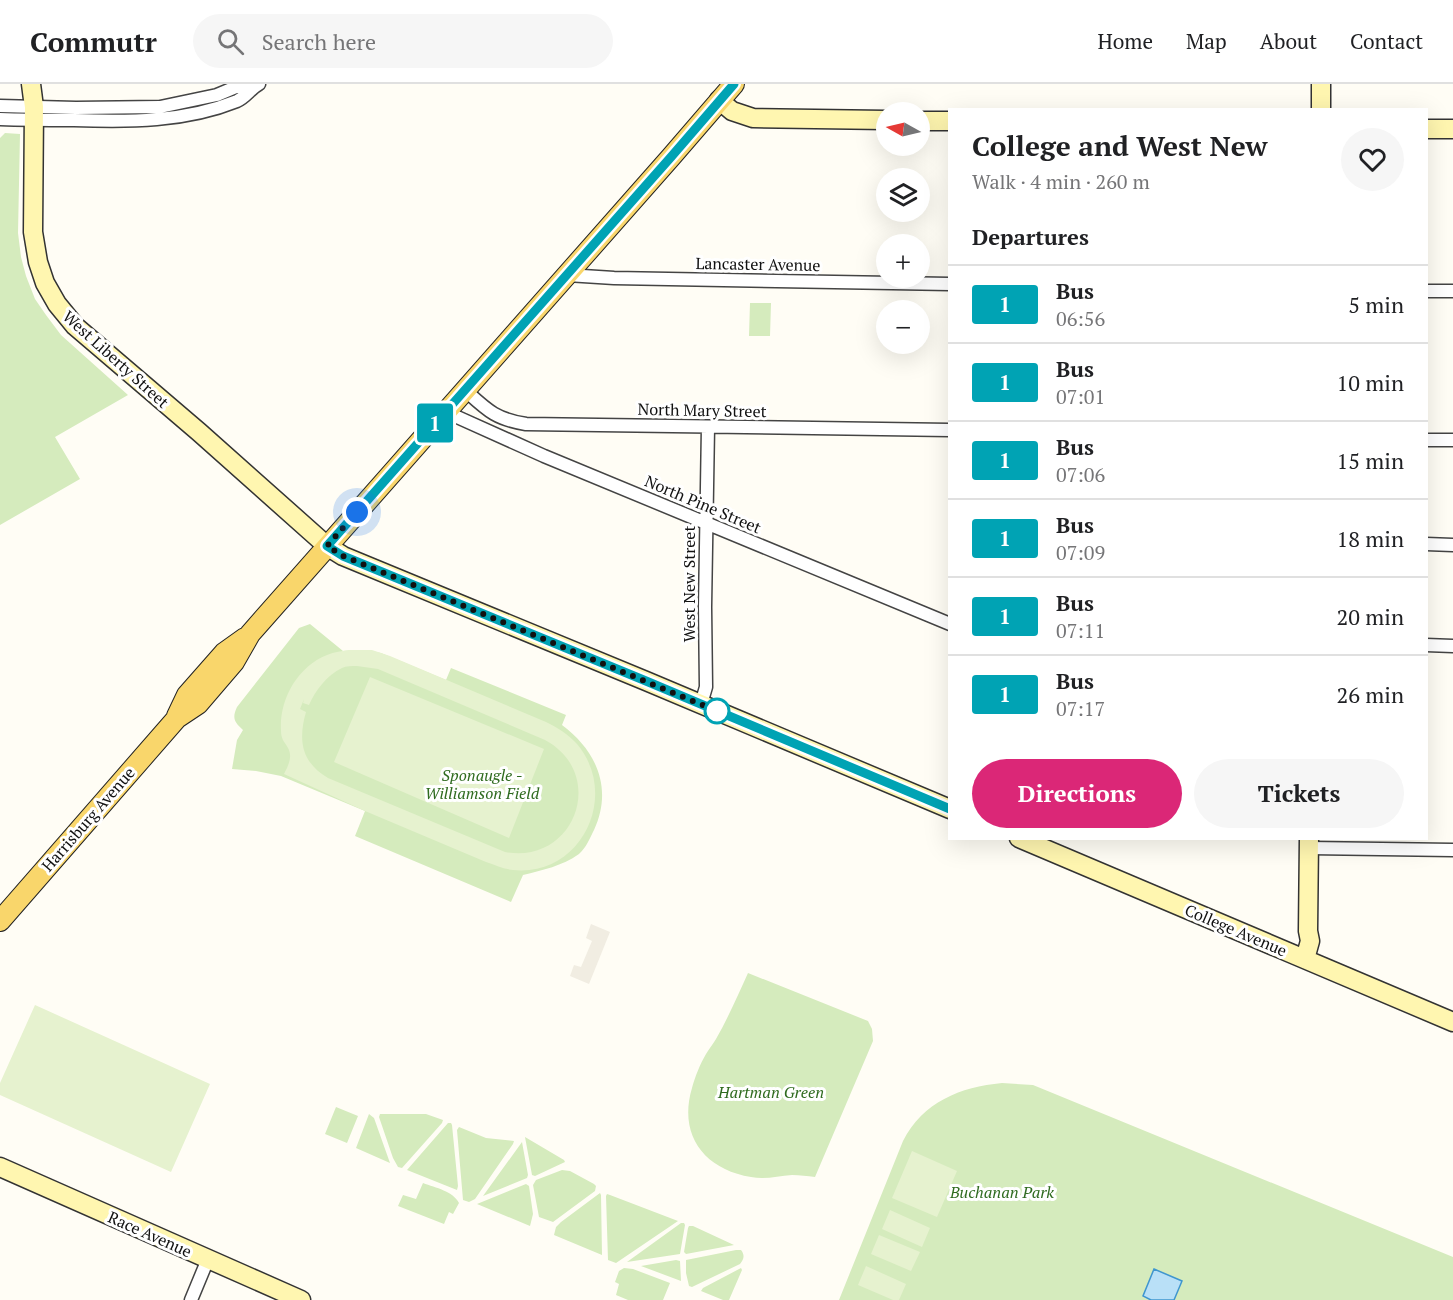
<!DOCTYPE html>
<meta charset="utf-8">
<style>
:root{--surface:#fff;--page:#f6f6f6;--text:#202124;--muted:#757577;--line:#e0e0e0;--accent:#db2777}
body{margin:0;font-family:"PT Serif",serif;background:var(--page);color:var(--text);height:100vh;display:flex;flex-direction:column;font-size:22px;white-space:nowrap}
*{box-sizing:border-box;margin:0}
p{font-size:20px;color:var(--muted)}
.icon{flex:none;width:33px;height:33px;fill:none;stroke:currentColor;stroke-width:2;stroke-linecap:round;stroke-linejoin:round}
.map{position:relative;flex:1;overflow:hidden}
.panel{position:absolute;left:948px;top:24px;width:480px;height:732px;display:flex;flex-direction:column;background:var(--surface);border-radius:0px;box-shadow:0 6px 24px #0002}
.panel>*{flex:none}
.badge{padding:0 12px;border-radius:4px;font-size:21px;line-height:39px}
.needle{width:39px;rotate:278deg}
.buttons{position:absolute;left:876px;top:18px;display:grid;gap:12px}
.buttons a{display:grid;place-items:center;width:54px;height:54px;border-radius:50%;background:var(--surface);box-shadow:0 6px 24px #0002;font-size:30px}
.you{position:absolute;width:30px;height:30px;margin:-15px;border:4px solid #fff;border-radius:50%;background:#1a73e8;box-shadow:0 0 0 9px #1a73e833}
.map>.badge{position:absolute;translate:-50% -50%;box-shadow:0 0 0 3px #fff}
h2{padding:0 24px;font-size:22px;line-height:54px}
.round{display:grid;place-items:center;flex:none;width:63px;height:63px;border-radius:32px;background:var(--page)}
.head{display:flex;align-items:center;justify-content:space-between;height:102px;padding:0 24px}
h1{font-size:28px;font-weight:800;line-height:45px}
.button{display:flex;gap:12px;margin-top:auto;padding:12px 24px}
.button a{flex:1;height:69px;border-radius:36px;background:var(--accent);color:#fff;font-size:24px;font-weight:800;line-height:69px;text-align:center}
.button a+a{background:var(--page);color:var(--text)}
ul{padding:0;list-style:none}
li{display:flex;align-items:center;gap:18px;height:78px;padding:0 24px;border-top:2px solid var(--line)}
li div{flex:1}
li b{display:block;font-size:22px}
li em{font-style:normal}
li .badge{min-width:66px;font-weight:700;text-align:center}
header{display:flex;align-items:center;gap:36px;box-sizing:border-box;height:84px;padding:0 30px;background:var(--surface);border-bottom:2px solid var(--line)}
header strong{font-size:28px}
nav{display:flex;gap:33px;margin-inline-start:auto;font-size:21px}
.search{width:420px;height:54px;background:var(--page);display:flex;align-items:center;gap:15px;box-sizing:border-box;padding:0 21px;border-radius:33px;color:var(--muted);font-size:22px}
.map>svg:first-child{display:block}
.green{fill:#d5ebbd}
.pitch{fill:#e6f2cf;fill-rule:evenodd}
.plaza{fill:#f1ede2}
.water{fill:#b9e0f7;stroke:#3f96cf;stroke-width:1.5}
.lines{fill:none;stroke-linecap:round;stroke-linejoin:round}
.street-casing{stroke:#444;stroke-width:15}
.secondary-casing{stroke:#333;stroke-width:21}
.primary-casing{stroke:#222;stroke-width:22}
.street{stroke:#fff;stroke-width:12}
.secondary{stroke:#fff6b0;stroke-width:18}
.primary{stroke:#f9d66b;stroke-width:20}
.line-casing{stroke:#fff;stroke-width:14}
.line{stroke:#00a3b4;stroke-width:9}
.walk{stroke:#111;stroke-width:6;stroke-dasharray:0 10.8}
.stop-dot{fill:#fff;stroke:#00a3b4;stroke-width:3}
.labels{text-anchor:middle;stroke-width:6;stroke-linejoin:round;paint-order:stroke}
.street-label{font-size:16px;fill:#111;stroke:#fff}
.park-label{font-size:16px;font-style:italic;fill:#2f6b1f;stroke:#fff}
</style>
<header>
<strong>Commutr</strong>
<div class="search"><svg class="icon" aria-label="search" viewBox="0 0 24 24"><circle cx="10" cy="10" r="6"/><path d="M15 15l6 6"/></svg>Search here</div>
<nav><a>Home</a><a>Map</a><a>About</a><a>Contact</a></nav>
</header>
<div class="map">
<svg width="1453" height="1216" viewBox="0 0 1453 1216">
<rect width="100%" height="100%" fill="#fffdf5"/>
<path class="green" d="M 5,49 L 20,50 L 18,149 L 21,173 L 26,192 L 35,215 L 46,231 L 61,251 L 128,311 L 55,353 L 80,395 L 0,441 L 0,54 Z
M 750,219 L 771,219 L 770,252 L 749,252 Z
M 310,540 L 343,567 C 356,565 369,566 381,569 L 446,596 L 451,584 L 566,631 L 562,641 C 597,667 613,705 594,746 C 590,754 586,764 579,770 C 562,782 543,786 523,791 L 511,818 L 355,752 L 365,727 L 281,692 L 256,687 L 232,685 L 237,656 L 243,646 C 234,638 232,634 237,623 L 299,544 Z
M 748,889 L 868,937 L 872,945 L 873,957 L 815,1093 C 807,1092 800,1091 792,1091 C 778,1092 765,1096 751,1093 C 704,1085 678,1051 692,1004 C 695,993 700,980 706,970 C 709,965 713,960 716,955 C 728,934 738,911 748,889 Z
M 1002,999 L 1033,1001 L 1453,1173 L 1453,1216 L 839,1216 L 903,1057 C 923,1018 960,1003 1002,999 Z
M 336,1023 L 358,1032 L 347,1059 L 325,1050 Z
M 369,1030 L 374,1034 L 390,1079 L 356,1064 Z
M 380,1030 L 426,1030 L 443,1036 L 442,1039 L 402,1084 L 398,1083 L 393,1074 L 379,1033 Z
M 448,1039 L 451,1039 L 452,1041 L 458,1102 L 457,1106 L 407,1086 Z
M 459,1043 L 486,1054 L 514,1057 L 513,1060 L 475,1115 L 469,1118 L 463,1116 L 457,1046 Z
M 525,1053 L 564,1076 L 565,1078 L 535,1092 L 532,1091 Z
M 522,1058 L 528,1091 L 527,1094 L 483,1112 Z
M 562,1086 L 570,1087 L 594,1100 L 596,1102 L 595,1107 L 553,1138 L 539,1133 L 533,1101 L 536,1096 Z
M 423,1099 C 436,1104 453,1107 459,1119 L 453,1130 L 449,1128 L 444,1140 L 398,1122 L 403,1111 L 416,1115 Z
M 526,1100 L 529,1102 L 533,1130 L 530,1142 L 477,1120 Z
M 600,1109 L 601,1111 L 602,1171 L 554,1151 L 556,1143 L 561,1138 Z
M 607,1110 L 610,1111 L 678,1137 L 616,1179 L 608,1176 L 606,1112 Z
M 681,1139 L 684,1139 L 685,1141 L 680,1170 L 627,1178 Z
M 689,1142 L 693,1142 L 734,1161 L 686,1170 L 684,1168 L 688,1144 Z
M 736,1166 L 741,1166 C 745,1171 744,1175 740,1180 L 692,1203 L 689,1202 L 686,1189 L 686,1176 Z
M 676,1176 L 680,1177 L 681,1197 L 641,1182 Z
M 624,1184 L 633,1185 L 670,1199 L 663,1216 L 628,1216 L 616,1211 L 619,1200 L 615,1198 L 619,1187 Z
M 741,1184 L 742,1186 L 729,1216 L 723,1216 L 701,1207 L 703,1204 Z"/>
<path class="pitch" d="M 350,566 L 372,566 L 390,572 L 546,638 C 558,644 568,650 577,660 C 620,711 582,793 513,786 C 503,785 495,781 486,778 L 365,727 L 284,690 C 288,682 293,673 288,664 C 284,657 281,655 281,647 C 279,616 297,583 327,571 C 334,568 342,567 350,566 ZM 357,582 L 378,585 L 545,656 C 608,690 575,781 505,768 L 328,694 C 301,678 298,656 306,628 L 300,625 L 304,615 L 303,619 L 309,621 C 315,607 327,591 342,584 C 346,582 352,582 357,582 Z
M 370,593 L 544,665 L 509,754 L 334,678 Z
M 35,921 L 210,1000 L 171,1088 L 0,1011 L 0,999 Z
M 912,1067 L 957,1087 L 937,1133 L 892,1114 Z
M 890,1126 L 930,1144 L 922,1163 L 882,1145 Z
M 879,1151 L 920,1168 L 911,1187 L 871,1170 Z
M 866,1182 L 906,1200 L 899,1216 L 893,1216 L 858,1201 Z"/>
<path class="plaza" d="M 591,840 L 610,848 L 589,900 L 570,892 L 574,881 L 581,883 L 592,857 L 586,854 Z"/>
<path class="water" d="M 1154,1185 L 1182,1197 L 1174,1216 L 1151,1216 L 1143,1212 Z"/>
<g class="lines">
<g class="street-casing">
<path id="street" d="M 0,22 L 76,24 L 160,23 L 217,11 L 236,3 L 254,3
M 0,35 C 25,36 49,36 74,36 C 129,38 185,38 237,17 C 246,13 251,4 259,0
M 567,191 L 614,194 L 950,200
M 1426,207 L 1453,207
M 465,306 C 487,326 495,335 526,340 L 950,346
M 446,328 L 544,372 L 950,540
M 1426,356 L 1453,356
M 1426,460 L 1453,461
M 1426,561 L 1453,562
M 701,620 L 706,603 L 705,523 L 708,343
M 1309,764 L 1453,766
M 191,1216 L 208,1175"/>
</g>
<g class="secondary-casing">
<path id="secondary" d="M 31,0 L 34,23 L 33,148 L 38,178 L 45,199 L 57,220 L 75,242 L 199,348 L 327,462 L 343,472 L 646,597 L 950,725
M 719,16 L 732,27 L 753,34 L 886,36
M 1321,26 L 1321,0
M 920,37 L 950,37
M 1426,45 L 1453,45
M 1019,754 L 1453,938
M 1305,875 L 1310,857 L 1308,847 L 1309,754
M 0,1083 L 301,1216"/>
</g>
<g class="primary-casing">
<path id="primary" d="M 177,632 L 187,611 L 224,569 L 245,554
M 0,837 L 177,634 L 198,620 L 234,578 L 250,550 L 671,73 L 734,0"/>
</g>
<use href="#street" class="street"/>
<use href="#secondary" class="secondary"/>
<use href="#primary" class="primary"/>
</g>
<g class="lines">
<g class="line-casing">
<path id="line" d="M 734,0 L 671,73 L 327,462 L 343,472 L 382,488 L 646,597 L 950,725"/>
</g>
<use href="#line" class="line"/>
<path class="walk" d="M 357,428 L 327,462 L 343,472 L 382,488 L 717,627"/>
</g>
<circle class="stop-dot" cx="717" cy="627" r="12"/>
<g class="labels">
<g class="street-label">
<text transform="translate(758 180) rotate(1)" y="6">Lancaster Avenue</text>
<text transform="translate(116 275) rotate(42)" y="6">West Liberty Street</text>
<text transform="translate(702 326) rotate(1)" y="6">North Mary Street</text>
<text transform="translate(703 420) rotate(23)" y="6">North Pine Street</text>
<text transform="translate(689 500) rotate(-90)" y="6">West New Street</text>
<text transform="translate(88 735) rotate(-49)" y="6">Harrisburg Avenue</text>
<text transform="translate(1236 846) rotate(23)" y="6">College Avenue</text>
<text transform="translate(150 1150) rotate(24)" y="6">Race Avenue</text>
</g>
<g class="park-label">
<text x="482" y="697">Sponaugle -<tspan x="482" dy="18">Williamson Field</tspan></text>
<text x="771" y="1014">Hartman Green</text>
<text x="1002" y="1114">Buchanan Park</text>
</g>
</g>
</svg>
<div class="buttons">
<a><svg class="needle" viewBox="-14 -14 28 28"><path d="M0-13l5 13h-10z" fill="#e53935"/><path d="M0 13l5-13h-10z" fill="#757577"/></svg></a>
<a><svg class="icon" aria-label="layers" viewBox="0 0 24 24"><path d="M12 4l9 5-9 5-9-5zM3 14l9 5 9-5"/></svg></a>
<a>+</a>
<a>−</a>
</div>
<div class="you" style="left:357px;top:428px"></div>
<b class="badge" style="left:435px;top:339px;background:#00a3b4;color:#fff">1</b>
<section class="panel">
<div class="head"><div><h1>College and West New</h1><p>Walk · 4 min · 260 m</p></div><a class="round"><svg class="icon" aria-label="heart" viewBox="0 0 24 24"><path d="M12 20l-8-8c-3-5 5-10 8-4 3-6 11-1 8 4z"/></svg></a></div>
<h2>Departures</h2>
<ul>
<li><span class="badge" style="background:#00a3b4;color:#fff">1</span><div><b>Bus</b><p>06:56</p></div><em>5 min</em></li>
<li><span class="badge" style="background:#00a3b4;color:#fff">1</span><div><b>Bus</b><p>07:01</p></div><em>10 min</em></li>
<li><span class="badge" style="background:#00a3b4;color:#fff">1</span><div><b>Bus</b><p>07:06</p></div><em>15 min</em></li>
<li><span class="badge" style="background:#00a3b4;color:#fff">1</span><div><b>Bus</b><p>07:09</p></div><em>18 min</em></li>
<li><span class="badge" style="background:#00a3b4;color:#fff">1</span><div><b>Bus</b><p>07:11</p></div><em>20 min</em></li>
<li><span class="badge" style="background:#00a3b4;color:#fff">1</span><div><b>Bus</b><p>07:17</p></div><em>26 min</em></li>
</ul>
<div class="button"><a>Directions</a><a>Tickets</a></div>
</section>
</div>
